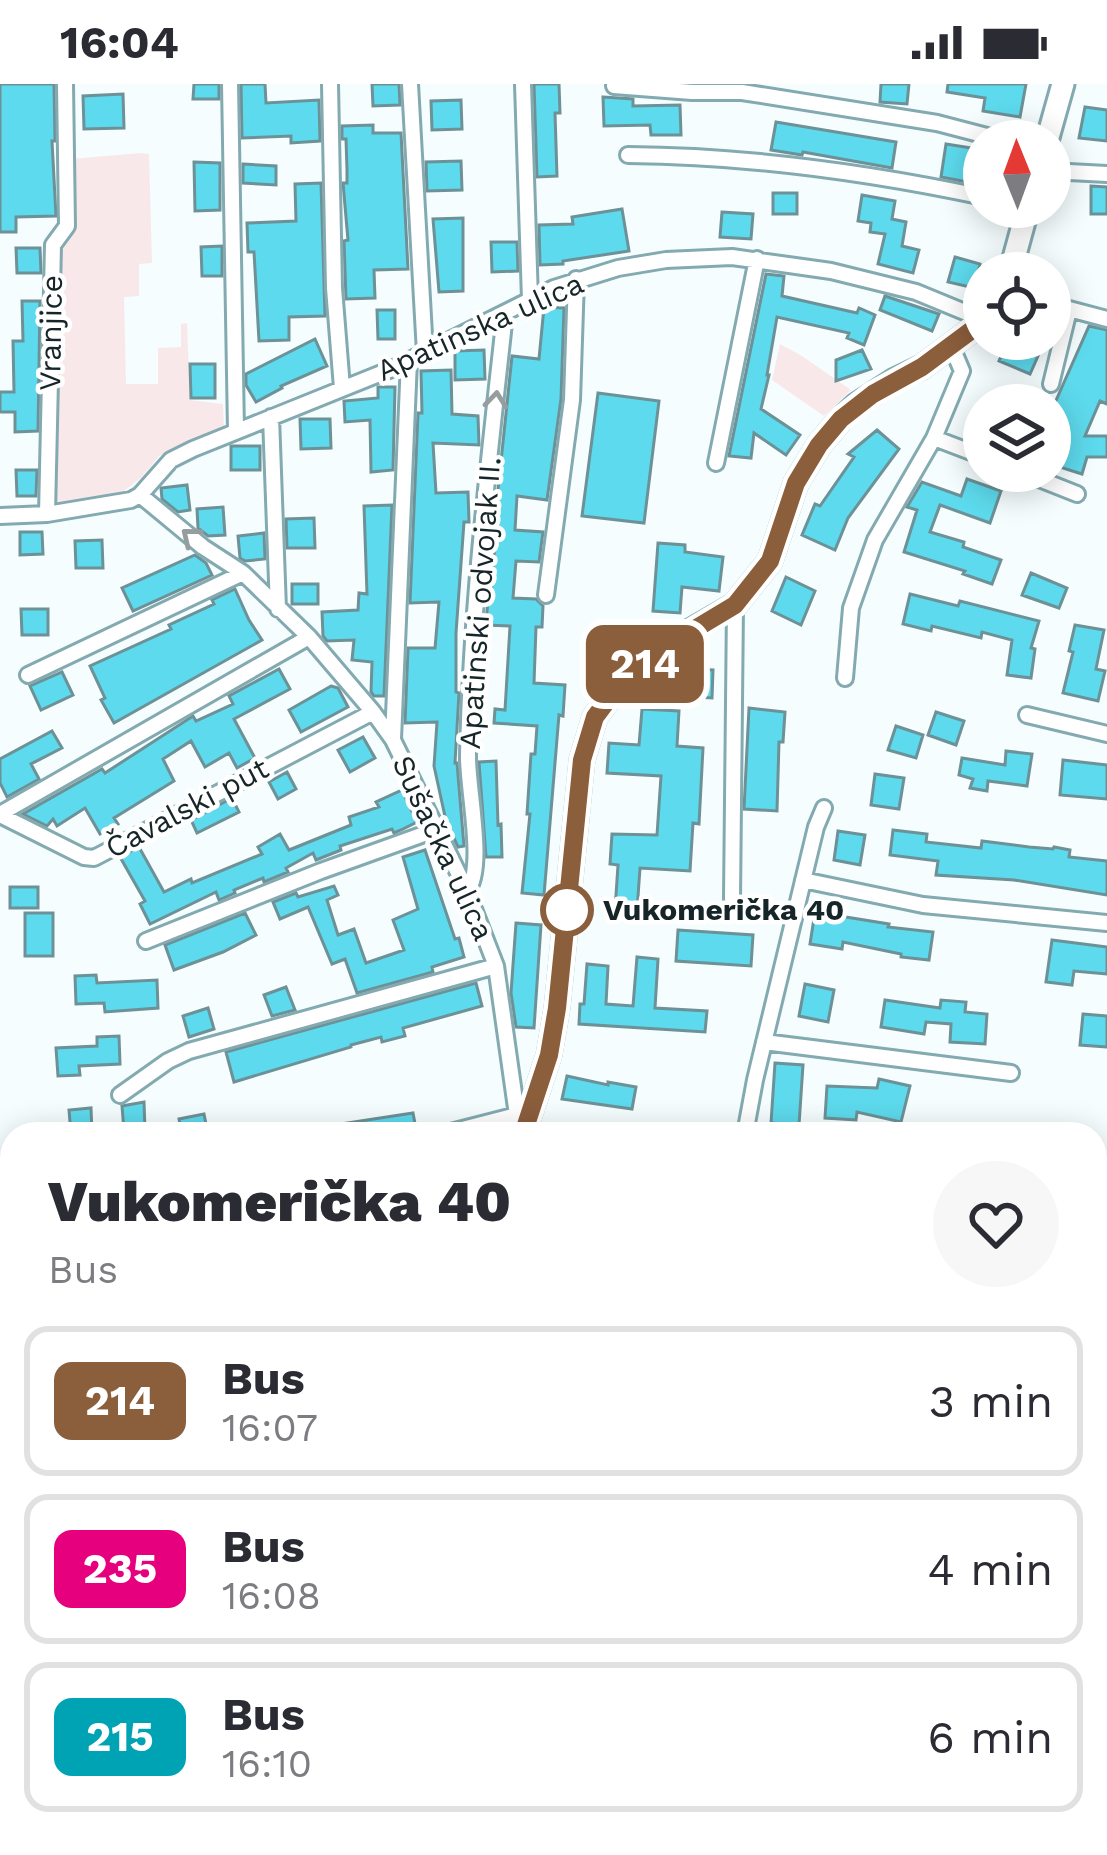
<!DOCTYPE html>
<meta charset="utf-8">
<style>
:root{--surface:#fff;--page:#f7f7f7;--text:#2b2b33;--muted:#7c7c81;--line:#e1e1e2}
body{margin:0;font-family:"Work Sans",sans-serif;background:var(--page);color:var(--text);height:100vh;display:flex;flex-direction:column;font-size:45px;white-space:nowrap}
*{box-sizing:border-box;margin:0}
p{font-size:39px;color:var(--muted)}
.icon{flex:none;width:66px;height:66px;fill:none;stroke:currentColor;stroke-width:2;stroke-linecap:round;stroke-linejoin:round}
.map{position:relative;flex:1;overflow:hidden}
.side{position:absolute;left:0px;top:1038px;width:1107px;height:735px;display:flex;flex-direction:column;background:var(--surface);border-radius:36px 36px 0 0;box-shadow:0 6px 30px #0003}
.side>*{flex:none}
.badge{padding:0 24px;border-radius:18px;font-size:42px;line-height:78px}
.needle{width:78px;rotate:359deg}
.controls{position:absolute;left:963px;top:36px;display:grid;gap:24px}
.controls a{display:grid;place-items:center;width:108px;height:108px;border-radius:50%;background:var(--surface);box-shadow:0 6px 30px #0003;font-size:60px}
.map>.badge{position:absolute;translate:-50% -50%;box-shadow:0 0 0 6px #fff}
.round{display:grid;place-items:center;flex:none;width:126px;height:126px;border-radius:63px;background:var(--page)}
.overview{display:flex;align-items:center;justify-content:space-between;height:204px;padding:0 48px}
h1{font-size:57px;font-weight:800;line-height:90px}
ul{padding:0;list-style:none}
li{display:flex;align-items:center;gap:36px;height:150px;margin:0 24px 18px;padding:0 24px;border:6px solid var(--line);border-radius:24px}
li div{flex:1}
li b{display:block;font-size:45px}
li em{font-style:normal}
li .badge{min-width:132px;font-weight:700;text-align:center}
.status{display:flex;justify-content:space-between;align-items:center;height:84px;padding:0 60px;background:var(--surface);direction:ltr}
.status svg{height:33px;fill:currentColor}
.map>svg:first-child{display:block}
.built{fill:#cff7fe}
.green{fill:#f9e8ea}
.building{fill:#5ddaed;stroke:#6c9197;stroke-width:3}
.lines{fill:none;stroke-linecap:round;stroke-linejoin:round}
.street-casing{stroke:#83aab0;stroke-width:20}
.secondary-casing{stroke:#83aab0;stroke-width:27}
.street{stroke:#fff;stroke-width:14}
.secondary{stroke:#fff;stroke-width:21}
.rail{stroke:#889496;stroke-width:4.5;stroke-dasharray:24 12;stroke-linecap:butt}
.oneway{stroke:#969d9e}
.line-casing{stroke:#fff;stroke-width:27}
.line{stroke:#8b5e3c;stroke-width:18}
.stop-dot{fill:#fff;stroke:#8b5e3c;stroke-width:6}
.labels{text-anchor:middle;stroke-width:9;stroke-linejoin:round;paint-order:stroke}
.street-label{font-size:30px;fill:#162628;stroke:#fff}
.stop-label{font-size:30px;font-weight:bold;fill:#162628;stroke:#fff;text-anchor:start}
</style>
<div class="status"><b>16:04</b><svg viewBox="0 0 49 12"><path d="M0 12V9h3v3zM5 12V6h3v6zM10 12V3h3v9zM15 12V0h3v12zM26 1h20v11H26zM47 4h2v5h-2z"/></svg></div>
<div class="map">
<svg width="1107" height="1771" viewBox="0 0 1107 1771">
<rect width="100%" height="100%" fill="#f5fdfe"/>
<path class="built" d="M 1095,1576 L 1107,1579 L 1107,1771 L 197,1771 L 211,1761 L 1095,1761 Z"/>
<path class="green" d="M 142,69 L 149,70 L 152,179 L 139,180 L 139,212 L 124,213 L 126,300 L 158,300 L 158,264 L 181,263 L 181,240 L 187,239 L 190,316 L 223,320 L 224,344 L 159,372 L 142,393 L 120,410 L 53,420 L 57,164 L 70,75 Z
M 780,260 L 802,272 L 851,306 L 824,332 L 772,296 Z
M 0,1464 L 12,1464 L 12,1554 L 1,1586 L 2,1605 L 0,1606 Z
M 1095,1518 L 1107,1523 L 1107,1579 L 1095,1576 Z"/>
<path class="building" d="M 0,0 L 54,0 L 55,57 L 52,57 L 56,132 L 16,133 L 16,148 L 0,148 Z
M 194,0 L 219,0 L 219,15 L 193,15 Z
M 241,0 L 265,0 L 266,19 L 319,16 L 320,57 L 291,59 L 291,52 L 242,54 Z
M 372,0 L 399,0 L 400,21 L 373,22 Z
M 534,0 L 559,0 L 560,29 L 555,29 L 557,92 L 537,93 Z
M 881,0 L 909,0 L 907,20 L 880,18 Z
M 948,0 L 1026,0 L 1020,33 L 983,27 L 985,14 L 947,8 Z
M 123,10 L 124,44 L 84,45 L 83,12 Z
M 603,13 L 633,15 L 633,22 L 680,21 L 681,51 L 651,51 L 650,41 L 604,42 Z
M 461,16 L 462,45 L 432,46 L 431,17 Z
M 1085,23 L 1107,26 L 1107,57 L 1079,54 Z
M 776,38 L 896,58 L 892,84 L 803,68 L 802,71 L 771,66 Z
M 373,41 L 373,49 L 401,49 L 408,185 L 374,186 L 375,214 L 346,215 L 344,157 L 348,156 L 343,99 L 347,99 L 347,86 L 346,55 L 342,55 L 342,42 Z
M 946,60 L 984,66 L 983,101 L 941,93 Z
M 461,77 L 462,106 L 427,107 L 426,78 Z
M 194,78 L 220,79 L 220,126 L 195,127 Z
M 243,80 L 276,82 L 276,101 L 243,99 Z
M 321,99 L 325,232 L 289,233 L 289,256 L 259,257 L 254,168 L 248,168 L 247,139 L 296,137 L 295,100 Z
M 1091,102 L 1107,103 L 1107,130 L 1091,130 Z
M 773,109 L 797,109 L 797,130 L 773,130 Z
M 862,111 L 895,117 L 892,135 L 906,138 L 902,162 L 919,166 L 913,189 L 878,180 L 885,150 L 870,148 L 871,139 L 858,137 Z
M 622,125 L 629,167 L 563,177 L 563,180 L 540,181 L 539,141 L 573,140 L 572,133 Z
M 722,128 L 753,130 L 751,155 L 720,153 Z
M 463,134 L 463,207 L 439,208 L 433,135 Z
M 491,158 L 517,158 L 518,187 L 492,188 Z
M 222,162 L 222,192 L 202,192 L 201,163 Z
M 16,164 L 40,164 L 41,189 L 17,189 Z
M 955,173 L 980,180 L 974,204 L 948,198 Z
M 766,190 L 784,192 L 782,212 L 857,229 L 859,224 L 875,231 L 864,261 L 847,254 L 849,249 L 777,233 L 767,291 L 769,291 L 761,325 L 800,351 L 786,371 L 754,349 L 751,374 L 729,372 Z
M 885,212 L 939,230 L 932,247 L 880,226 Z
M 22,217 L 40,217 L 38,347 L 15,348 L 15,328 L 0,328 L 0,308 L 14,308 L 13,257 L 23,257 Z
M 544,223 L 564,224 L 561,315 L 547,416 L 517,412 L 515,446 L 543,448 L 539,478 L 516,477 L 513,514 L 536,515 L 543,522 L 542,543 L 536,543 L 534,599 L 565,601 L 563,632 L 559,631 L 544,811 L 522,809 L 530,730 L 527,730 L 531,670 L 535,670 L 537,642 L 494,639 L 495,625 L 505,626 L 510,542 L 486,541 L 488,513 L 491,513 L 496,444 L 494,444 L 512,272 L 539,275 Z
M 377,226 L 395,226 L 395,255 L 378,255 Z
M 1089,242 L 1107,246 L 1107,320 L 1100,317 L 1085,352 L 1107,352 L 1107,373 L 1087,373 L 1082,390 L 1050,380 L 1050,330 Z
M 315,255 L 327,282 L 281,302 L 282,304 L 256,318 L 246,301 L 246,290 Z
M 1007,259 L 1038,272 L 1030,290 L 999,277 Z
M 484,266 L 485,295 L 455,296 L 455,267 Z
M 862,266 L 871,285 L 836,297 L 836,276 Z
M 190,280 L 215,280 L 215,314 L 191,314 Z
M 451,286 L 452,330 L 478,332 L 479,361 L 433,359 L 436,409 L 468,408 L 469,438 L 464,438 L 456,549 L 456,608 L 459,609 L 455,679 L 457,679 L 464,762 L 458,763 L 446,737 L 434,682 L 437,638 L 405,639 L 408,564 L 435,564 L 439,518 L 410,519 L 418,329 L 422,329 L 421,287 Z
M 378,303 L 395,303 L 393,386 L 371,388 L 370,336 L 345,338 L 344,317 L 378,314 Z
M 598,309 L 659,317 L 644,439 L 582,432 Z
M 300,335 L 330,335 L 331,364 L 301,365 Z
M 877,346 L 899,365 L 848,434 L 835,466 L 802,451 L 815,420 L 820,422 L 854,373 L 848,370 Z
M 231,362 L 260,362 L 260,386 L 231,386 Z
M 16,386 L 37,386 L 36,412 L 17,412 Z
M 967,395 L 1001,407 L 990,439 L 940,421 L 930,448 L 964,458 L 963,463 L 1001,476 L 992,500 L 963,490 L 965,487 L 904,468 L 917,426 L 907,423 L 922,398 L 961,412 Z
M 187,401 L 190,426 L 178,428 L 162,415 L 161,404 Z
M 392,421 L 384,612 L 374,612 L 371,608 L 372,578 L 352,576 L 354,556 L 327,557 L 323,552 L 322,528 L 358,526 L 359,509 L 367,510 L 364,422 Z
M 223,423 L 225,451 L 208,452 L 198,444 L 197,425 Z
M 314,434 L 315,464 L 287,464 L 286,435 Z
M 20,448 L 42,448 L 43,470 L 20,471 Z
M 264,449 L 265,475 L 245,477 L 240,474 L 238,452 Z
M 102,456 L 103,484 L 76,484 L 75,457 Z
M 658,459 L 685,461 L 685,468 L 723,473 L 719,507 L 682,503 L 680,529 L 653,527 Z
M 195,471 L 206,479 L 212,491 L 133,527 L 122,504 Z
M 1031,489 L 1067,504 L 1059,524 L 1022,511 Z
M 786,493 L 815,507 L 801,541 L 772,527 Z
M 292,500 L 318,500 L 318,520 L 292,520 Z
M 235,505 L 249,536 L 262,556 L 114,639 L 101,616 L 105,614 L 90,582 L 171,545 L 169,541 L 214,520 L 212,516 Z
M 910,510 L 958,522 L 960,517 L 1039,537 L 1031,564 L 1035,565 L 1031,594 L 1007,591 L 1012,556 L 982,548 L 981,554 L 932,542 L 931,547 L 903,540 Z
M 21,525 L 48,525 L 48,551 L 22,551 Z
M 1075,541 L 1104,546 L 1096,585 L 1105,587 L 1098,617 L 1063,609 L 1073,568 L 1069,567 Z
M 677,584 L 713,586 L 712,614 L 675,612 Z
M 279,585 L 290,605 L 234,635 L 255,674 L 237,684 L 229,669 L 205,683 L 191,657 L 163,675 L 174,697 L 114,734 L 118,740 L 100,750 L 85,724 L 57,742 L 53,735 L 47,742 L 23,730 L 102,685 L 105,689 L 193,632 L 196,637 L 233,620 L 229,612 Z
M 62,588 L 73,611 L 41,626 L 30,602 Z
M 331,602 L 338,604 L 348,623 L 301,648 L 289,626 Z
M 749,624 L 785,628 L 783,658 L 779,658 L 777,727 L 744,725 Z
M 642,625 L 679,627 L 677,662 L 703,664 L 699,740 L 693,739 L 690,787 L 640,784 L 637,827 L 615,826 L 618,781 L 610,780 L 612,750 L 657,751 L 661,692 L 607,689 L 609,659 L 639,661 Z
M 936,628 L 964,637 L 956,661 L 928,651 Z
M 896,642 L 923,651 L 916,674 L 888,666 Z
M 52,647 L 62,664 L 31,680 L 39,695 L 7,713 L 0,699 L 0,675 Z
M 363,653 L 375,674 L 350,688 L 338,666 Z
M 1006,667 L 1032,670 L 1027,702 L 988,697 L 987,707 L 970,704 L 973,695 L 959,691 L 962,674 L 1005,681 Z
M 1063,676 L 1107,681 L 1107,715 L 1060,711 Z
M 496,677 L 498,741 L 501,740 L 502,773 L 486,773 L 479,678 Z
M 287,688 L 296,705 L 278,715 L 269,698 Z
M 875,690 L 904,694 L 899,725 L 871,721 Z
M 402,706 L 417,738 L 401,746 L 394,749 L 392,745 L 340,762 L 341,766 L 316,776 L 313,769 L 286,784 L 288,788 L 264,798 L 263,794 L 234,806 L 235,809 L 219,816 L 216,808 L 150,840 L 140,820 L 145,817 L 120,773 L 139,763 L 164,808 L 191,795 L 192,799 L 262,770 L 258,763 L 280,750 L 289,766 L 351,741 L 349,733 L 379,723 L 376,718 Z
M 232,714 L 239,728 L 197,749 L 191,736 Z
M 893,746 L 927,750 L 926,758 L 981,764 L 982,757 L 1029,763 L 1053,765 L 1054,763 L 1070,766 L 1069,773 L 1107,777 L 1107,811 L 1014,796 L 936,791 L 938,777 L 890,771 Z
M 838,747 L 865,751 L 860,781 L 834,776 Z
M 425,766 L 455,855 L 459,854 L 464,873 L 432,883 L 433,888 L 357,909 L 345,875 L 332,880 L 308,823 L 280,835 L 273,818 L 296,809 L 298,813 L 334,802 L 338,811 L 327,816 L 338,851 L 354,845 L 366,879 L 404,866 L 393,836 L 418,825 L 403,773 Z
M 10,803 L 38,803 L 38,824 L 10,824 Z
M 815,828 L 889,840 L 888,843 L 933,848 L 929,876 L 901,873 L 901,870 L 843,858 L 842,865 L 810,860 Z
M 25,829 L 53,829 L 53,872 L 25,872 Z
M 245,829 L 256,851 L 223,868 L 174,886 L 165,861 Z
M 516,839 L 541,841 L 534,944 L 516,943 L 511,909 Z
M 678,846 L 753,851 L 751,882 L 676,877 Z
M 1052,856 L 1107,863 L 1107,890 L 1074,887 L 1072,901 L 1046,898 Z
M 637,873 L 658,875 L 655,924 L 707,927 L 705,948 L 579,940 L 580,920 L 584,920 L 587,880 L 608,882 L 606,920 L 633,922 Z
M 96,891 L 97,899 L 157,896 L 158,924 L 105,928 L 104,919 L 76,920 L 75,892 Z
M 476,899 L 482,922 L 403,944 L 405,952 L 382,958 L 381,953 L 351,961 L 351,963 L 234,998 L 226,968 Z
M 805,900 L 834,906 L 828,938 L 799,932 Z
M 286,903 L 295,926 L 272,932 L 264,911 Z
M 885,916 L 940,924 L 941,916 L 966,918 L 965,928 L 987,930 L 985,960 L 950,958 L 951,940 L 926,938 L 924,950 L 881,943 Z
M 208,924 L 214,945 L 189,953 L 183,932 Z
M 1083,930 L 1107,932 L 1107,963 L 1080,961 Z
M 119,952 L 120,980 L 79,982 L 80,991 L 58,992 L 56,964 L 97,962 L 97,953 Z
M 775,979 L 803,981 L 799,1041 L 771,1039 Z
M 567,992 L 608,1001 L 608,998 L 636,1003 L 632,1025 L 562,1015 Z
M 879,995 L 910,1002 L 901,1038 L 857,1028 L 856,1036 L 825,1034 L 827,1002 L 877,1004 Z
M 144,1018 L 145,1046 L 124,1047 L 122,1022 Z
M 91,1024 L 92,1050 L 71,1050 L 69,1026 Z
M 413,1029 L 417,1050 L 321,1050 L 321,1043 Z
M 204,1030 L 208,1050 L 182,1050 L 179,1035 Z"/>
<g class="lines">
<g class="street-casing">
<path id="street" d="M 230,0 L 236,347
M 330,0 L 334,204 L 342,304
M 410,0 L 425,269
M 523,0 L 530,216
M 614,2 L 692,8 L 742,8 L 937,39 L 1006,57
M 628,71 C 749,72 866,88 984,113
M 1050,87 L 1107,90
M 1050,220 L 1107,235
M 1051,300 L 1069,226
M 271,333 L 278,525
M 934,354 L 984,373
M 716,379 L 757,175
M 1019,387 L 1077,410
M 140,411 L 203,463 L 243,489 L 309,553 L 373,628 L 393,656 L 467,807 L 496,882 L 517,1031 L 530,1035
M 47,430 L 53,161 L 67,142 L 65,0
M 0,432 L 47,430 L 131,416 L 140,411 L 171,376 L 193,365 L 394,284 L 554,204 L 618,184 L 666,176 L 732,173 L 831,187 L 916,208 L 984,236
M 546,511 L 572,316 L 576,195
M 28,591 L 243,489
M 845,594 L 851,524 L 875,456 L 934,354 L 962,287 L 951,261
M 1027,631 L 1107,650
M 393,655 L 409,276
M 0,730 L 309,553
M 0,731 L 84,773 L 94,774 L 373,628
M 803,796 L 923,821 L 1107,839
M 467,807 C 486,785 467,702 468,671 C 471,524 489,376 505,230
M 732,815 L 735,521
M 146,857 L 321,787 L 438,745
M 764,958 L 1011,989
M 120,1011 L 168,977 L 189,967 L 496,882
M 443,1050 L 517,1031
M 745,1050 L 755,996 L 816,743 L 824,724
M 0,1120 L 12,1121
M 0,1413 L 12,1409
M 0,1618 L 12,1616"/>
</g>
<g class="secondary-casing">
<path id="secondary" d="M 1047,57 L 1063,0
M 1010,189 L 1028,123
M 523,1050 L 549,971 L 557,924 L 582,676 L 595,633 L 622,597 L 690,547 L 735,521 L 770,477 L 796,399 L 819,361 L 841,335 L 856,321 L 893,297 L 922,283 L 984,237
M 39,1771 L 43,1761"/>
</g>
<use href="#street" class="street"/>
<use href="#secondary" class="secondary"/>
<path class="rail" d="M 1095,1665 L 1107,1665
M 1095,1713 L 1107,1710
M 516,1771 L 560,1761
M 594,1771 L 641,1761"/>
</g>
<defs><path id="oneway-chevron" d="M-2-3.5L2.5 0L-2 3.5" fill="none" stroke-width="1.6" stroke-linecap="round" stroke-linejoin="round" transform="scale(3)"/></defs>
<g class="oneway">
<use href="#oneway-chevron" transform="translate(496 316) rotate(-84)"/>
<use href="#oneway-chevron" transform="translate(190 452) rotate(-141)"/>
</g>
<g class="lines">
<g class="line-casing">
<path id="line" d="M 523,1050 L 549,971 L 557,924 L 582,676 L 595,633 L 622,597 L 690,548 L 735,521 L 770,477 L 796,399 L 819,361 L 841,335 L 873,310 L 922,283 L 984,237"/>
</g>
<use href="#line" class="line"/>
</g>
<circle class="stop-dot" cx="567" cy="826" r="24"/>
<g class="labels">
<g class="street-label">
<text transform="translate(480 243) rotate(-24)" y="10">Apatinska ulica</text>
<text transform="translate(51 249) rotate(-89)" y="10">Vranjice</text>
<text transform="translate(480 519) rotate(-86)" y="10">Apatinski odvojak II.</text>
<text transform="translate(187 724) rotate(-28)" y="10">Čavalski put</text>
<text transform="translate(443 764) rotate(65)" y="10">Sušačka ulica</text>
</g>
<g class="stop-label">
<text x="603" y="836">Vukomerička 40</text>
</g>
</g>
</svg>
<div class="controls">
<a><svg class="needle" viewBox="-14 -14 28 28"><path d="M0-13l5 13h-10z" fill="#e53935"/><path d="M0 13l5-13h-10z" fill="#7c7c81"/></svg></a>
<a><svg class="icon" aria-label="locate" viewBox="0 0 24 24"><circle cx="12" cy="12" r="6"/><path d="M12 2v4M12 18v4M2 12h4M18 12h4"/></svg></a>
<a><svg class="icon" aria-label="layers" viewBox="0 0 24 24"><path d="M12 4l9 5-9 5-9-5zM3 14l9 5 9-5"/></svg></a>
</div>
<b class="badge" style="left:645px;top:580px;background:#8b5e3c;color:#fff">214</b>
<section class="side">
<div class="overview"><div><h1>Vukomerička 40</h1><p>Bus</p></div><a class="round"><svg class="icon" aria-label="heart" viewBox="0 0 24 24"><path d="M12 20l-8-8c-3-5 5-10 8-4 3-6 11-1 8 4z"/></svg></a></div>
<ul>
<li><span class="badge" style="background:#8b5e3c;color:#fff">214</span><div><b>Bus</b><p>16:07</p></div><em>3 min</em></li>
<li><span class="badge" style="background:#e6007e;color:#fff">235</span><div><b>Bus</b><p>16:08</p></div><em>4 min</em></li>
<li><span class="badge" style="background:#00a3b4;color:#fff">215</span><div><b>Bus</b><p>16:10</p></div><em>6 min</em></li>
</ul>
</section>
</div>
